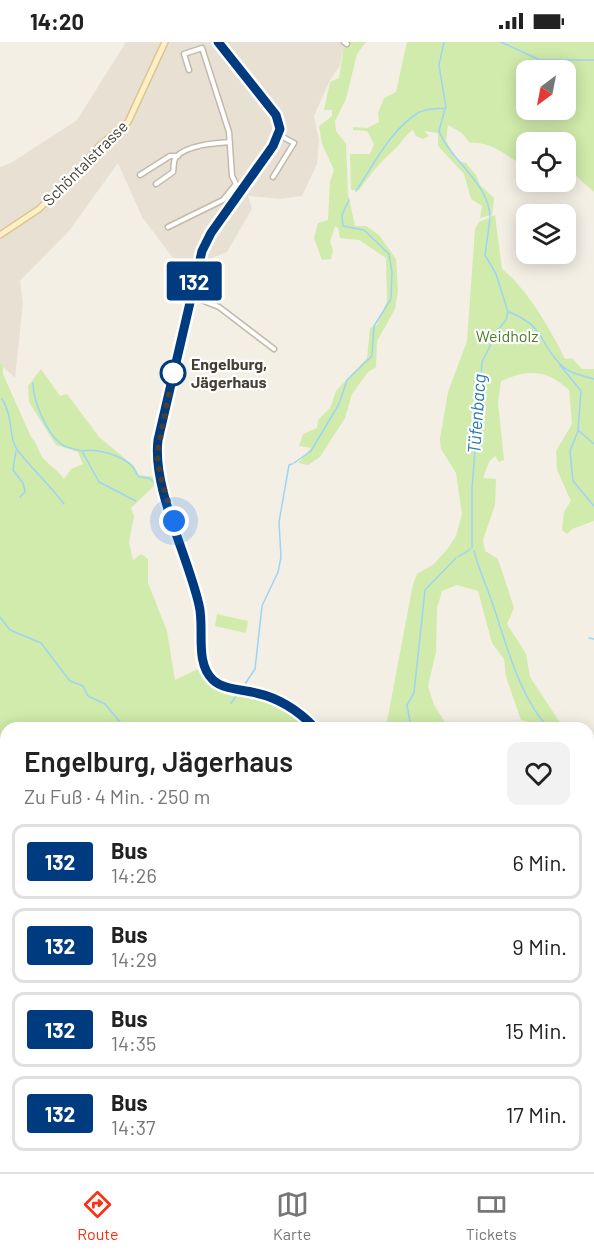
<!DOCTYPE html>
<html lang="de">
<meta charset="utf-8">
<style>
:root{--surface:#fff;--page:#f2f2f2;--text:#222;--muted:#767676;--line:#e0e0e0;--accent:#ff2d11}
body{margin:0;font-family:Barlow,sans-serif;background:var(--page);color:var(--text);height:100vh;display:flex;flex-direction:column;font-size:22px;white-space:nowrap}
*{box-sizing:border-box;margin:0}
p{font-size:20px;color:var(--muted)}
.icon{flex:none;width:33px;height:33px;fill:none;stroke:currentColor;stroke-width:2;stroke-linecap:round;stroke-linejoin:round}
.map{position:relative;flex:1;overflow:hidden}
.panel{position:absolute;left:0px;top:680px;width:594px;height:452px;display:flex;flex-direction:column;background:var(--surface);border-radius:18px 18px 0 0;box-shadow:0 3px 15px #0003}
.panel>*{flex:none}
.badge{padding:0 12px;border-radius:4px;font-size:21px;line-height:39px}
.needle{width:39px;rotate:212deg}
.controls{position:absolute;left:516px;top:18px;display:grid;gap:12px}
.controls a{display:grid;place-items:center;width:60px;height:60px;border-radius:12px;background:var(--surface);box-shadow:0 3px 15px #0003;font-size:30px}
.you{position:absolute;width:30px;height:30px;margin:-15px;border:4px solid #fff;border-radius:50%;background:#1a73e8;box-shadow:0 0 0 9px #1a73e833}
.map>.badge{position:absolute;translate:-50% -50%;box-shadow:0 0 0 3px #fff}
.round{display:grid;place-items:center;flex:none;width:63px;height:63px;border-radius:12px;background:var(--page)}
.overview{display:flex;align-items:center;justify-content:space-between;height:102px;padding:0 24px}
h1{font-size:28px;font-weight:600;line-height:45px}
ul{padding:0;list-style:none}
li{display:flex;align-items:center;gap:18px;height:75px;margin:0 12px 9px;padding:0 12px;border:3px solid var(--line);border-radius:12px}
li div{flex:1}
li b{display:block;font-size:22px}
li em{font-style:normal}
li .badge{min-width:66px;font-weight:700;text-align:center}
.status{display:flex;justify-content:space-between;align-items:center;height:42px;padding:0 30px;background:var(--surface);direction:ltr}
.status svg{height:16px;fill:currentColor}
.menu{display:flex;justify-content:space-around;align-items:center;height:84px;border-top:2px solid var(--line);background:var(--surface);font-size:16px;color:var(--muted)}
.menu a{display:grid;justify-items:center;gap:3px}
.menu .current{color:var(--accent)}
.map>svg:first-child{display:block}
.residential{fill:#e8e1d3}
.green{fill:#d0ebab;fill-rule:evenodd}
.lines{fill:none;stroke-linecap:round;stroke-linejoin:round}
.stream{stroke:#9dd4f5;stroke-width:1.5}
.street-casing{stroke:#c3b9aa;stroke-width:7}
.secondary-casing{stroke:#dbc593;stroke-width:8}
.street{stroke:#fff;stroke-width:4}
.secondary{stroke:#ffefc4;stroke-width:5}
.line-casing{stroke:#fff;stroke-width:14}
.line{stroke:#003b80;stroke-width:9}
.walk{stroke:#473f34;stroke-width:6;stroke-dasharray:0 10.8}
.stop-dot{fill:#fff;stroke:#003b80;stroke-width:3}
.labels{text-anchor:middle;stroke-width:4.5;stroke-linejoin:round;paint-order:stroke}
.street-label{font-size:16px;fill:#473f34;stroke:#fff}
.park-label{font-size:16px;fill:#487d23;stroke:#fff}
.stop-label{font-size:16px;font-weight:bold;fill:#473f34;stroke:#fff;text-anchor:start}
.water-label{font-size:18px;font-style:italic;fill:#257bb2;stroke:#fff}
</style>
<div class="status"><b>14:20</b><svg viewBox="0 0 49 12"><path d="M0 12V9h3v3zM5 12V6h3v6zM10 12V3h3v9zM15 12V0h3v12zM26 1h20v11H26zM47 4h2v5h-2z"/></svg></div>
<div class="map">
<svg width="594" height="1130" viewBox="0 0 594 1130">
<rect width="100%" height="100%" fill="#f4efe5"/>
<path class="residential" d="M 126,0 L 349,0 L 342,13 L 340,24 L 330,38 L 314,74 L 319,98 L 317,122 L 302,154 L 280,157 L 248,154 L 252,167 L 227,210 L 182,228 L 142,175 L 118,121 L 69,189 L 20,239 L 23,261 L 15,336 L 0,322 L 0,125 L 11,121 L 77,78 Z"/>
<path class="green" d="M 350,0 L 366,0 L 357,12 L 346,57 L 335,79 L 336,89 L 346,102 L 348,152 L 355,184 L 366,184 L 379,193 L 396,217 L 398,249 L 395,267 L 377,299 L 376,325 L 368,330 L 352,352 L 345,376 L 320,415 L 308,423 L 298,421 L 311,406 L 299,404 L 303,392 L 317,386 L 318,378 L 330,366 L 336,349 L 367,316 L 370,286 L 377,283 L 387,259 L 386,216 L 359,198 L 340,196 L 338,186 L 335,184 L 330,200 L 333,208 L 331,217 L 322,218 L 314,196 L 318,181 L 328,178 L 330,140 L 334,128 L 322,102 L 319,84 L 332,74 L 332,68 L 324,68 L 330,40 L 339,36 L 344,6 L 351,4 Z
M 407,0 L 594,0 L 594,150 L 566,125 L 566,100 L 526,100 L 526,124 C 507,116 493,99 470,101 L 462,91 L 448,83 L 446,99 L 454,113 L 458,119 L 466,121 L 476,133 L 480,143 L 494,156 L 492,173 L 480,176 L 482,164 L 471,157 L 464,132 L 438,104 L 438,91 L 424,89 L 429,94 L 423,97 L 416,94 L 413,88 C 405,93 400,103 393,109 C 380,120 370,133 359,148 L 351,148 L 350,112 L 370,112 L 374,102 L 367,89 L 353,88 L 353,85 L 367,86 L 379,80 L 378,71 L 384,56 L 396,50 ZM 526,28 L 566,28 L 566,68 L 526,68 Z
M 495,173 L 502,227 C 526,245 552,290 565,317 L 572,316 L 582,327 L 594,327 L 594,479 L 572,487 L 567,492 L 562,488 L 564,470 L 571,459 L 557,428 L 556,409 L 572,382 L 569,348 C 547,327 528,327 501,339 L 498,361 L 504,418 L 499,420 L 495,414 L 489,420 L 483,436 L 496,437 L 495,463 L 483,498 L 485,509 L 498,517 L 514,566 L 507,582 L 526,612 L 530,635 L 561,682 L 572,685 L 540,685 L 538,682 L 521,678 L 506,635 L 504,617 L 492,601 L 478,549 L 457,543 L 442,549 L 437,566 L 436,610 L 428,644 L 434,663 L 448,685 L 386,685 L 413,542 L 417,532 L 434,522 L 449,505 L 456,494 L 462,472 L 456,431 L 441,407 L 440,397 L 448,350 L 467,299 L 475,187 L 479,180 Z
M 0,321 L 3,323 L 3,332 L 31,395 C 38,402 38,409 43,416 C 50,424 58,428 64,437 L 71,427 L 83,422 L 78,410 L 56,403 L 29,360 L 28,344 L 41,327 L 60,354 L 67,352 L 99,395 L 134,424 L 139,433 L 154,435 L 156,442 L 131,466 L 134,474 L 129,500 L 133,518 L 141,512 L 148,517 L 148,541 L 167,589 L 175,638 L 200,626 L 213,643 L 281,664 L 310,685 L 6,686 L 6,1125 L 405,1125 L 405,1130 L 0,1130 Z
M 217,572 L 248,579 L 246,591 L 215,584 Z
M 594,699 L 594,800 L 588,797 L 588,772 L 592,765 L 588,759 L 588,703 L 589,704 Z
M 487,1125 L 555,1125 L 565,1130 L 485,1130 Z"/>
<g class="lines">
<path class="stream" d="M 501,0 L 540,18 L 594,18
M 445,67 L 439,89 C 451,119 489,141 490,175
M 356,149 C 373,124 391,87 418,71 C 425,66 437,67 446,66 L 439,23 L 444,0
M 509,270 C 546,285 537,298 560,322 C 568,331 583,334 594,337
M 560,323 L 581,349 L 578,389 L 570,409 L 573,439 L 594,464
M 33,341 C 33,358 46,390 60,401 C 65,406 75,407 82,409 L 99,440 L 136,459
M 2,357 C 14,375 8,397 18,409 C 33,428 50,443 64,462
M 579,389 L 594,402
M 16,409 L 13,428 L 23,441 L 25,450 L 20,455
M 82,409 C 97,406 121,413 132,424 C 135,427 136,432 139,435 L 149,436 L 155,441
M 294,421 L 311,409 L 339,362 L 347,338 L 372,314 L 374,284 L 391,257 L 392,230 L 389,212 L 364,188 L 343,184 L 342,173 L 349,158
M 472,506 L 472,446 L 482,320 L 498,288 L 506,278 L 508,270 L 496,232 L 485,213 L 490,177
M 474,509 C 479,528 487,545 493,563 C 506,601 520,657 549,686
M 465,511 L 470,507
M 458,515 L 464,511
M 0,575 L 10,588 L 41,601 L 70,639 L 83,644 L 88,654 L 105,662 L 125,686
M 589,596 L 594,597
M 245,642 L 255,627 L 262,564 L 278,530 L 281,515 L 279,480 L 289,423 L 292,422
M 231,661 L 237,653
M 405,686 L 410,680 L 407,663 L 414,651 L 425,548 L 456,516
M 0,707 L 6,708
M 588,740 L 594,751
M 159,1130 L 169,1125"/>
<g class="street-casing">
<path id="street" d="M 344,0 L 347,2
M 189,28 L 184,12 L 202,6 L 229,90 L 232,134 L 236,142
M 140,133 L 170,114 L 178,114
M 273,135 L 294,101 L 279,93
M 156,142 L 173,130 C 174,125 173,119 176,115 C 187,103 215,101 230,100
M 168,185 L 223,158 L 236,142 L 243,147
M 191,254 L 219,265 L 274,307
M 588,997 L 594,998
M 588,1026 L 594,1032"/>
</g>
<g class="secondary-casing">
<path id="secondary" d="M 218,0 L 276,73 L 280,87 L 273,104 L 211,191 L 202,209 L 158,398 L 160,434 L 199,563 C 203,583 197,608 205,626 C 215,652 252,647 274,656 C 290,663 303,673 315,686
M 0,193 L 39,167 L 81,126 L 99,104 L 128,80 L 165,0
M 588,971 L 594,971"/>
</g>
<use href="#street" class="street"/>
<use href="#secondary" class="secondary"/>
</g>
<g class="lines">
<g class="line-casing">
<path id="line" d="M 218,0 L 276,73 L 280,87 L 273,104 L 211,191 L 202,209 L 158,398 C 152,446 188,514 199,563 C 205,586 194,620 213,638 C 224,648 242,647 256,651 C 279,656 298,668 315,686"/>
</g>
<use href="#line" class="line"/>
<path class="walk" d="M 173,331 L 174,326 L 157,412 L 160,434 L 174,479"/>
</g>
<circle class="stop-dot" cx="173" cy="331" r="12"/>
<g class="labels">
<g class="street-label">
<text transform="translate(85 121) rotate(-45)" y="6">Schöntalstrasse</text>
</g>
<g class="park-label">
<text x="507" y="300">Weidholz</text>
</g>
<g class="stop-label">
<text x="191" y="328">Engelburg,<tspan x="191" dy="18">Jägerhaus</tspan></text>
</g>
<g class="water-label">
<text transform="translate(477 372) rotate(-86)" y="6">Tüfenbacg</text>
</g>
</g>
</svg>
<div class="controls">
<a><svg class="needle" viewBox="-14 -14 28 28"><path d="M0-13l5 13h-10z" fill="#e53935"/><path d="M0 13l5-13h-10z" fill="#767676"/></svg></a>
<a><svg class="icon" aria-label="locate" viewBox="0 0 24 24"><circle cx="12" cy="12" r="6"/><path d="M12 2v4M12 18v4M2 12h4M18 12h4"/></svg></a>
<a><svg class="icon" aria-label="layers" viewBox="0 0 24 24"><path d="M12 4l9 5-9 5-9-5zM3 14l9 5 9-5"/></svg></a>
</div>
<div class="you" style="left:174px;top:479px"></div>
<b class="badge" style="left:194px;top:239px;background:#003b80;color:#fff">132</b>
<section class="panel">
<div class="overview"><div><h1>Engelburg, Jägerhaus</h1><p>Zu Fuß · 4 Min. · 250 m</p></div><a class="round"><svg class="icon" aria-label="heart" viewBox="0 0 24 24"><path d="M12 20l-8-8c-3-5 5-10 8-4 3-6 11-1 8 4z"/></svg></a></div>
<ul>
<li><span class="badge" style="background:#003b80;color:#fff">132</span><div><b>Bus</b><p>14:26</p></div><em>6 Min.</em></li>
<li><span class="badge" style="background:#003b80;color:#fff">132</span><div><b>Bus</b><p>14:29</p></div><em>9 Min.</em></li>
<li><span class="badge" style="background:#003b80;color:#fff">132</span><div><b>Bus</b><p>14:35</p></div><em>15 Min.</em></li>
<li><span class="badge" style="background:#003b80;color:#fff">132</span><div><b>Bus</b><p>14:37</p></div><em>17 Min.</em></li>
</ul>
</section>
</div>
<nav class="menu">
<a class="current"><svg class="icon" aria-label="directions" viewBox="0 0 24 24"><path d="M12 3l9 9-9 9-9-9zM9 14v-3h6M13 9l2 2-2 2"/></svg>Route</a>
<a><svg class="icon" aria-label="map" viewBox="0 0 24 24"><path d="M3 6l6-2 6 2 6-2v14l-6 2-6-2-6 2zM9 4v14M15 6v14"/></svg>Karte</a>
<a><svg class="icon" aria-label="tickets" viewBox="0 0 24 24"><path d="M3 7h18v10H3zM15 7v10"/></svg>Tickets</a>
</nav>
